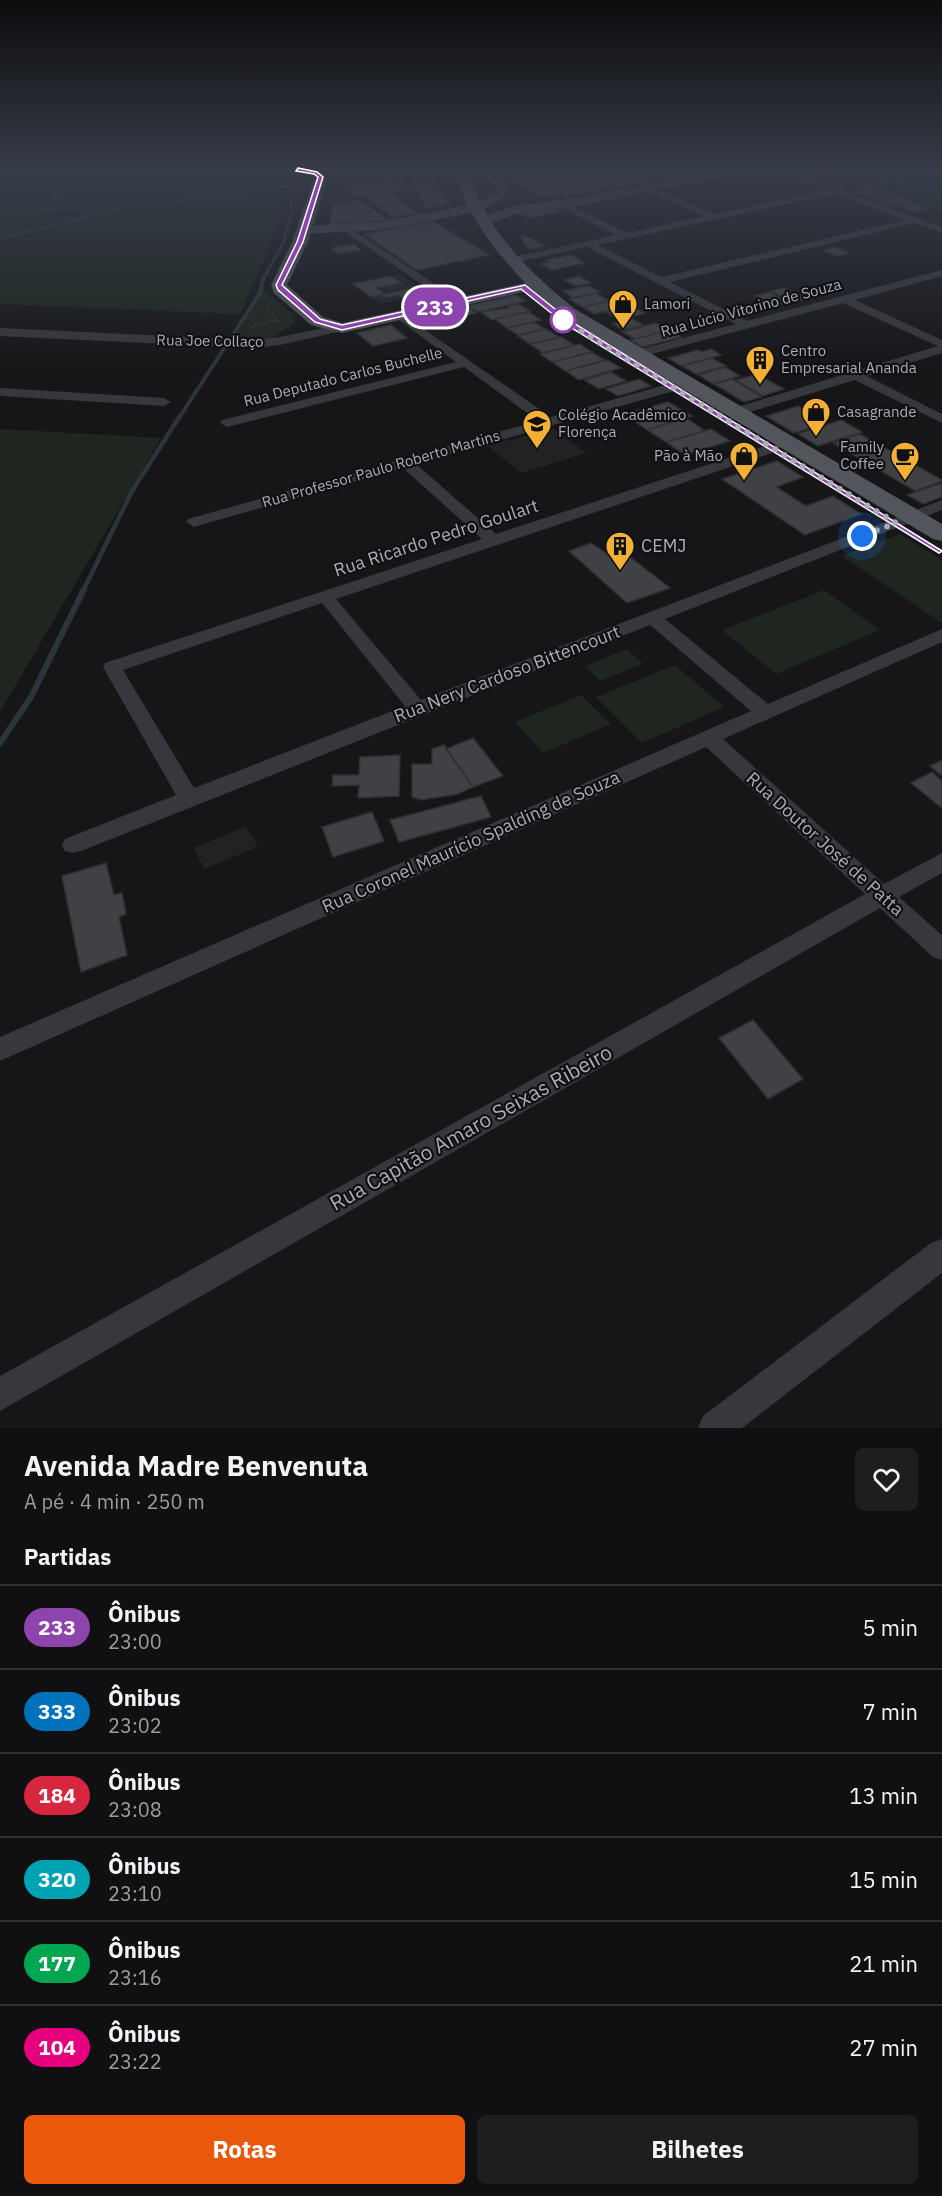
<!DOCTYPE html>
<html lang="pt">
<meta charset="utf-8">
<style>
:root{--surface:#101012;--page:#1e1e20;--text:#f1f3f6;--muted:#9c9d9f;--line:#303032;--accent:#ea580c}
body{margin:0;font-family:"IBM Plex Sans",sans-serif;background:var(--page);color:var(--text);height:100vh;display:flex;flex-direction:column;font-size:22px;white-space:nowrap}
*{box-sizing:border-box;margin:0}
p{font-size:20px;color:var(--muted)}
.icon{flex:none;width:33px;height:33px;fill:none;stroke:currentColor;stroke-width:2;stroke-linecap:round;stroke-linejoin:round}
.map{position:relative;height:1428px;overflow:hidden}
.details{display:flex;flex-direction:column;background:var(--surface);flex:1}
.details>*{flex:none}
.badge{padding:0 12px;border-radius:20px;font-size:21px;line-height:39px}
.you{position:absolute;width:30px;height:30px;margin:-15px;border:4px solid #fff;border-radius:50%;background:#1a73e8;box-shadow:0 0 0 9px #1a73e833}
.map>.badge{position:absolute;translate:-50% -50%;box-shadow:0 0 0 3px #fff}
h2{padding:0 24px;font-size:22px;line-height:54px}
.round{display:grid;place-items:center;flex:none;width:63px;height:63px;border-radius:9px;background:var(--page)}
.summary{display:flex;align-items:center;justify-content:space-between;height:102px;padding:0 24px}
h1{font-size:28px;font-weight:700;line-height:45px}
.button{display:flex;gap:12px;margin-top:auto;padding:12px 24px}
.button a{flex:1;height:69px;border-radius:9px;background:var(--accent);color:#fff;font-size:24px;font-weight:700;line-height:69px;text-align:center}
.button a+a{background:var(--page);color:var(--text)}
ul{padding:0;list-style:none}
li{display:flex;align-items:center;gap:18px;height:84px;padding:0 24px;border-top:2px solid var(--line)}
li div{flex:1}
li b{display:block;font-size:22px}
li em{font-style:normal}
li .badge{min-width:66px;font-weight:700;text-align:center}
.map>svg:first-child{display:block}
.built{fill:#222225}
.green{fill:#1e261f}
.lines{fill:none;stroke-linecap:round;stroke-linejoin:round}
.stream-far3{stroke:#2c353c;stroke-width:3}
.stream-far2{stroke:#2c353c;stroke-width:4}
.stream-far1{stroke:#2c353c;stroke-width:4.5}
.stream{stroke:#2c353c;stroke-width:6}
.building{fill:#404145;stroke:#303034;stroke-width:1.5}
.path-far1{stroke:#3d3f44;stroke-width:1.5;stroke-dasharray:1.5 2;stroke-linecap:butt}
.path{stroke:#3d3f44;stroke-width:2;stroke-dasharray:1.5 3;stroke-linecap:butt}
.street{fill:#37383d;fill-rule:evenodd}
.secondary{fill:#45474d;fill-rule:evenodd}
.primary{fill:#53555c;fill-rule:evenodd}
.line{fill:#8e44ad;stroke:#fff;stroke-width:1.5}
.walk{stroke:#a8adb8;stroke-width:6;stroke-dasharray:0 10.8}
.stop-dot{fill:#fff;stroke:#8e44ad;stroke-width:3}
.labels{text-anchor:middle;stroke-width:4.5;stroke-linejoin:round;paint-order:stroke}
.far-poi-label{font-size:15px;fill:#a8adb8;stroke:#111113;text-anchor:start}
.far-street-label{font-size:15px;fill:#a8adb8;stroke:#111113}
.street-label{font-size:18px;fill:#a8adb8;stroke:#111113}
.poi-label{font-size:18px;fill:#a8adb8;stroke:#111113;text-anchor:start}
.near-street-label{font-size:21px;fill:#a8adb8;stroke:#111113}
</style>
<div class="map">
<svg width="942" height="1428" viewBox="0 0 942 1428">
<rect width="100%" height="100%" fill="#161618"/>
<path class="built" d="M 399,274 L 428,293 L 381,304 L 353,284 Z
M 552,428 L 587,453 L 521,473 L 487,446 Z
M 246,826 L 258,847 L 204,869 L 194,848 Z"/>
<path class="green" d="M 403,170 L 330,180 L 333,171 Z
M 855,170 L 942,170 L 942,214 L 899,189 Z
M 0,175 L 126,180 L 304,177 L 285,201 L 283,214 L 240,314 L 0,304 Z
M 263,290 L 296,316 L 294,324 L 271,339 L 229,342 Z
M 0,429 L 161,438 L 0,712 Z
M 900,534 L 942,560 L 942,623 L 842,556 Z
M 824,590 L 880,630 L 776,674 L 722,630 Z
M 627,649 L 643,664 L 600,681 L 585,666 Z
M 675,665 L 724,707 L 642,743 L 596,697 Z
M 581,695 L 611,724 L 543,753 L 515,722 Z"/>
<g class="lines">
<path class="stream-far3" d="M 856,187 L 942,172
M 48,211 L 45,208 L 48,203 L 75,179
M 0,212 L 143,206 L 405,170
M 0,238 L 116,210
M 263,280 L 283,243 L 291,215 L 291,202 L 303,184"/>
<path class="stream-far2" d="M 179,418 L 260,293 L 263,279"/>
<path class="stream-far1" d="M 83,591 L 132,491 L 180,416"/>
<path class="stream" d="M 0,743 L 31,697 L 84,589"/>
</g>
<path class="building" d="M 542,170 L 709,170 L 565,197 L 559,194 L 542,197 L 501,177 Z
M 804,170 L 842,170 L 812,176 L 798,171 Z
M 433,178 L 450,204 L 427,208 L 411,182 Z
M 849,179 L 859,182 L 839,186 L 829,183 Z
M 400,180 L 412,190 L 356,197 L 344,187 Z
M 875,187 L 885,191 L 863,195 L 853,192 Z
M 888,191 L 900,196 L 878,200 L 866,196 Z
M 391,193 L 417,213 L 393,217 L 365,196 Z
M 902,197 L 916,202 L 894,207 L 880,202 Z
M 360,200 L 388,220 L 330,225 L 333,204 Z
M 916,203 L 928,208 L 911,212 L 899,207 Z
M 550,207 L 559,212 L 529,218 L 520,213 Z
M 432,221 L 489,255 L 417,270 L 364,234 Z
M 521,236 L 525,236 L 546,246 L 531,249 L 525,245 Z
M 354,244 L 361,250 L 338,254 L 331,248 Z
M 835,247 L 849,253 L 837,256 L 823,250 Z
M 571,255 L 585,263 L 551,270 L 541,264 L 550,262 L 546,260 Z
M 391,276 L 401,283 L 377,288 L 384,294 L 371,297 L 353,284 Z
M 579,276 L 591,283 L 576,286 L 564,280 Z
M 588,286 L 600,292 L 573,298 L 563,291 Z
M 418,287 L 428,293 L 403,299 L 398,295 L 386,298 L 381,295 Z
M 784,288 L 807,299 L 793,302 L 771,291 Z
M 769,292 L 788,302 L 775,305 L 755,296 Z
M 596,293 L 609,301 L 582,307 L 570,299 Z
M 516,295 L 526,301 L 478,312 L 468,306 Z
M 609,301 L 620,308 L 594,314 L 583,307 Z
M 518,304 L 530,311 L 492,320 L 481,312 L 511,308 L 508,306 Z
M 631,306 L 645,313 L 620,320 L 606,312 Z
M 468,307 L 476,313 L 427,324 L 418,317 Z
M 528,312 L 541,320 L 507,328 L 495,319 Z
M 632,319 L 643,325 L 623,330 L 612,324 Z
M 533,322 L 545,329 L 518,335 L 507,328 Z
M 656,323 L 669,330 L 635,339 L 622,332 Z
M 391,325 L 407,338 L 373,346 L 357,333 Z
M 546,329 L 559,337 L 530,344 L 518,336 Z
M 669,330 L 681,337 L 642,347 L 630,340 Z
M 561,337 L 574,345 L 543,353 L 530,344 Z
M 580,344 L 592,352 L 552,362 L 540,354 Z
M 711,349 L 721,355 L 681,366 L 668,358 L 698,350 L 701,352 Z
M 591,352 L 605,360 L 565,371 L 552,362 Z
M 712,358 L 726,366 L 696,374 L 682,366 Z
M 607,360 L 621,368 L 579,380 L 566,371 Z
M 725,367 L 740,376 L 713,384 L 698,375 Z
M 611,372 L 626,381 L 599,389 L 584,380 Z
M 757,374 L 784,389 L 763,396 L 736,380 Z
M 639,379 L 651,386 L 618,396 L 606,389 Z
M 732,379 L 762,397 L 744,402 L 714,384 Z
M 668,402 L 692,416 L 647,430 L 624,414 Z
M 798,406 L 812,414 L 802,417 L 817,426 L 794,433 L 766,416 Z
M 686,418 L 705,431 L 666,442 L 647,430 Z
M 841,420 L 862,432 L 818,446 L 798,434 Z
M 711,429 L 730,441 L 685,455 L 666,442 Z
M 860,434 L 942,480 L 942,481 L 915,491 L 833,443 Z
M 777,461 L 803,477 L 776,487 L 806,506 L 833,496 L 861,514 L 805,535 L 722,479 Z
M 942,483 L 942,497 L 923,504 L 907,495 Z
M 591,543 L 609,555 L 621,550 L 670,588 L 627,603 L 569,551 Z
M 473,738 L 503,776 L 473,787 L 446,749 Z
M 444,745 L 473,787 L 458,794 L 421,800 L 412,797 L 412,764 L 432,764 L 432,749 Z
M 400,755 L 399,796 L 358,798 L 359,785 L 332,786 L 333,775 L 359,775 L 360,757 Z
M 942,760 L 942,776 L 930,766 Z
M 932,772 L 942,781 L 942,808 L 911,783 Z
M 481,796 L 491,817 L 399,842 L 390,820 Z
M 372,812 L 384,841 L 333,857 L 322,827 Z
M 106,863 L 114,895 L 122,893 L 126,914 L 119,917 L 127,955 L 81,972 L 62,876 Z
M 753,1020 L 803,1079 L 768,1099 L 719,1038 Z"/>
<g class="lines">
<path class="path-far1" d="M 436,170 L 442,180
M 448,231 L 461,228"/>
<path class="path" d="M 250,332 L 253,325 L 278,320 L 268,311 L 272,302"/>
<path class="street" d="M 774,170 L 786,170 L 942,227 L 942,233 L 915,223 L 670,282 L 747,321 L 942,270 L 942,276 L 855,300 L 942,340 L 942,353 L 867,376 L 942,414 L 942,423 L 855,380 L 740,415 L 730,415 L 728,412 L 730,409 L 938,346 L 843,303 L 637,358 L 631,354 L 633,351 L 736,324 L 587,247 L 513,263 L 508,260 L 513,257 L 616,235 L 558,206 L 556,204 L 561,201 L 627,233 L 704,216 L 643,190 L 643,186 L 646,185 L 715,214 L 826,190 ZM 835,194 L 905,220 L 661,277 L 598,245 Z
M 342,226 L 348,226 L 461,302 L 455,305 L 451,304 L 342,230 Z
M 399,312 L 551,417 L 672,383 L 678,387 L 677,390 L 416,464 L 496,534 L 768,445 L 778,445 L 780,448 L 778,451 L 336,599 L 421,700 L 942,500 L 942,510 L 665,619 L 768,704 L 942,629 L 942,642 L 723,739 L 884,884 L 942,853 L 942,873 L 899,897 L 942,935 L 942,960 L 933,957 L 880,908 L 0,1411 L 0,1376 L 865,894 L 706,747 L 0,1061 L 0,1037 L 751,711 L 650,625 L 81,851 L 73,853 L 65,851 L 62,845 L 65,839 L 176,795 L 103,667 L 105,663 L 482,539 L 403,468 L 200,525 L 194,527 L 186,522 L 188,519 L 538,421 L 464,367 L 227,427 L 220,423 L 222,420 L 456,362 L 395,317 L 393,315 ZM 322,603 L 405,706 L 194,788 L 123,670 Z
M 342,324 L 346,326 L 346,330 L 280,345 L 253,348 L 0,336 L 0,328 L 253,340 L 280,337 Z
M 0,388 L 164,398 L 171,402 L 164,406 L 0,396 Z
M 942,1239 L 942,1273 L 742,1428 L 698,1428 L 703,1416 L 931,1243 Z"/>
<path class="secondary" d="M 485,170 L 495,170 L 496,174 L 511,189 L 493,206 L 461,215 L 378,230 L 303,234 L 296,230 L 303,226 L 378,222 L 459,207 L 483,200 L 498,189 L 484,175 Z
M 721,170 L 745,170 L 739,174 L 576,206 L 516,214 L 485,225 L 478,221 L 480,218 L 513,206 L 576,198 Z"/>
<path class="primary" d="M 0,170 L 269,170 L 262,174 L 131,177 L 0,174 Z
M 290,170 L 319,170 L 328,177 L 308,242 L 287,285 L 323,317 L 342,323 L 525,283 C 495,250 465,214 455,170 L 469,170 C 483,228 530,273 575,309 L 942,524 L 942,541 L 933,539 L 563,317 L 531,288 L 523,292 L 342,333 L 311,325 L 274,293 L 271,285 L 292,242 L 314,178 L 292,173 Z"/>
</g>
<linearGradient id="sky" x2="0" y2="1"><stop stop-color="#0c0c0d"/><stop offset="0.46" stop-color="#363c48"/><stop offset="1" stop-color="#363c48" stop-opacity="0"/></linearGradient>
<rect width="942" height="370" fill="url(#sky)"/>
<path class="line" d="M 298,168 L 317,172 L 323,177 L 303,242 L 282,285 L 320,319 L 342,325 L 525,285 L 570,321 L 942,551 L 939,553 L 565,324 L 521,289 L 342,330 L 315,322 L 278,290 L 276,285 L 297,242 L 318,177 L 314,174 L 296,171 Z"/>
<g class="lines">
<path class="walk" d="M 563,320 L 896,523 L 862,536"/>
</g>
<defs>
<g id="shop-pin" transform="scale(1.5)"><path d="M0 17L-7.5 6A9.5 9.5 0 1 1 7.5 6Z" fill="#f2b134" stroke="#111113"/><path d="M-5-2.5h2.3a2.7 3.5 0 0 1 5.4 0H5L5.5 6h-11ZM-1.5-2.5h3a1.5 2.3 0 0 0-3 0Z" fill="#111"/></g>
<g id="building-pin" transform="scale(1.5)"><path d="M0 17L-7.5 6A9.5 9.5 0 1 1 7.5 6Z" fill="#f2b134" stroke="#111113"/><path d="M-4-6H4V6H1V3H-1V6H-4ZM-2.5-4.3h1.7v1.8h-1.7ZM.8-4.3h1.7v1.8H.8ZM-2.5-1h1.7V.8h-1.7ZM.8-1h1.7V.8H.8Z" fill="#111"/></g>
<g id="school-pin" transform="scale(1.5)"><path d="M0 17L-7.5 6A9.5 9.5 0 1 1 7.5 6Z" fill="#f2b134" stroke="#111113"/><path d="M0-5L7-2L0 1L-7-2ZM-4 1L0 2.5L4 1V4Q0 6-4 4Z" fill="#111"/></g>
<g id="cafe-pin" transform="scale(1.5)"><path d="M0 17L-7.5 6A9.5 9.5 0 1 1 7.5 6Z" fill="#f2b134" stroke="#111113"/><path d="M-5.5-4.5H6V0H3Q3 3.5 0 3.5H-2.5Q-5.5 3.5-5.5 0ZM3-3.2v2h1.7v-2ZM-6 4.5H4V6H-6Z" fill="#111"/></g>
</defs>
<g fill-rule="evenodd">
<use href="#shop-pin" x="623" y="304"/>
<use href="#building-pin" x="760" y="360"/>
<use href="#shop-pin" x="816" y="412"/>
<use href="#school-pin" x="537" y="424"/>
<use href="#shop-pin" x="744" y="456"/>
<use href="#cafe-pin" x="905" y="456"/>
<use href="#building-pin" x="620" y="546"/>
</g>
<circle class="stop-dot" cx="563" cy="320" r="12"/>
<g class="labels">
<g class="far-poi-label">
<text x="644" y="309">Lamori</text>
<text x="781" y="356">Centro<tspan x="781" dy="17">Empresarial Ananda</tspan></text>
<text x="837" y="417">Casagrande</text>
<text x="558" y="420">Colégio Acadêmico<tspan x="558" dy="17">Florença</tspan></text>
<text x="884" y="452" text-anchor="end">Family<tspan x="884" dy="17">Coffee</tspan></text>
<text x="723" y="461" text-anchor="end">Pão à Mão</text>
</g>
<g class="far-street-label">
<text transform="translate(751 308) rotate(-15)" y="5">Rua Lúcio Vitorino de Souza</text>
<text transform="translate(210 341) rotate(1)" y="5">Rua Joe Collaço</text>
<text transform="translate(343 377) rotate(-14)" y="5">Rua Deputado Carlos Buchelle</text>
<text transform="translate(381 469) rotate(-16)" y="5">Rua Professor Paulo Roberto Martins</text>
</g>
<g class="street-label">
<text transform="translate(436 538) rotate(-18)" y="6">Rua Ricardo Pedro Goulart</text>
<text transform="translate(507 674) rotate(-21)" y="6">Rua Nery Cardoso Bittencourt</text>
<text transform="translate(471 842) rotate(-24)" y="6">Rua Coronel Maurício Spalding de Souza</text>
<text transform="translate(825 844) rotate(42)" y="6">Rua Doutor José de Patta</text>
</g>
<g class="poi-label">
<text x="641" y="552">CEMJ</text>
</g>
<g class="near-street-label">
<text transform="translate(471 1128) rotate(-29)" y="7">Rua Capitão Amaro Seixas Ribeiro</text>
</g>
</g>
</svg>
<div class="you" style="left:862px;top:536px"></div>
<b class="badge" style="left:435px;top:307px;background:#8e44ad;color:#fff">233</b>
</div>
<section class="details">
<div class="summary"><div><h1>Avenida Madre Benvenuta</h1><p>A pé · 4 min · 250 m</p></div><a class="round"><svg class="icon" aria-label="heart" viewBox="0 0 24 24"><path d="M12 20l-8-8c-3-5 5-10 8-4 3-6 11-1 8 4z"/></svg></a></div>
<h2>Partidas</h2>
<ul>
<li><span class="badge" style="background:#8e44ad;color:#fff">233</span><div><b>Ônibus</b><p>23:00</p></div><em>5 min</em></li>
<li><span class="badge" style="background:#0072bc;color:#fff">333</span><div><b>Ônibus</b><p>23:02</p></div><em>7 min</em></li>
<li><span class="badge" style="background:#d7263d;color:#fff">184</span><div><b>Ônibus</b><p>23:08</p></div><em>13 min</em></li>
<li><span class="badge" style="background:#00a3b4;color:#fff">320</span><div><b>Ônibus</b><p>23:10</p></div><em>15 min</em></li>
<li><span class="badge" style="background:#00a651;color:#fff">177</span><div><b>Ônibus</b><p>23:16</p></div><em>21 min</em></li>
<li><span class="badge" style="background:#e6007e;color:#fff">104</span><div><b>Ônibus</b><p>23:22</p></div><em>27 min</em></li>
</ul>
<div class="button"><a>Rotas</a><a>Bilhetes</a></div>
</section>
